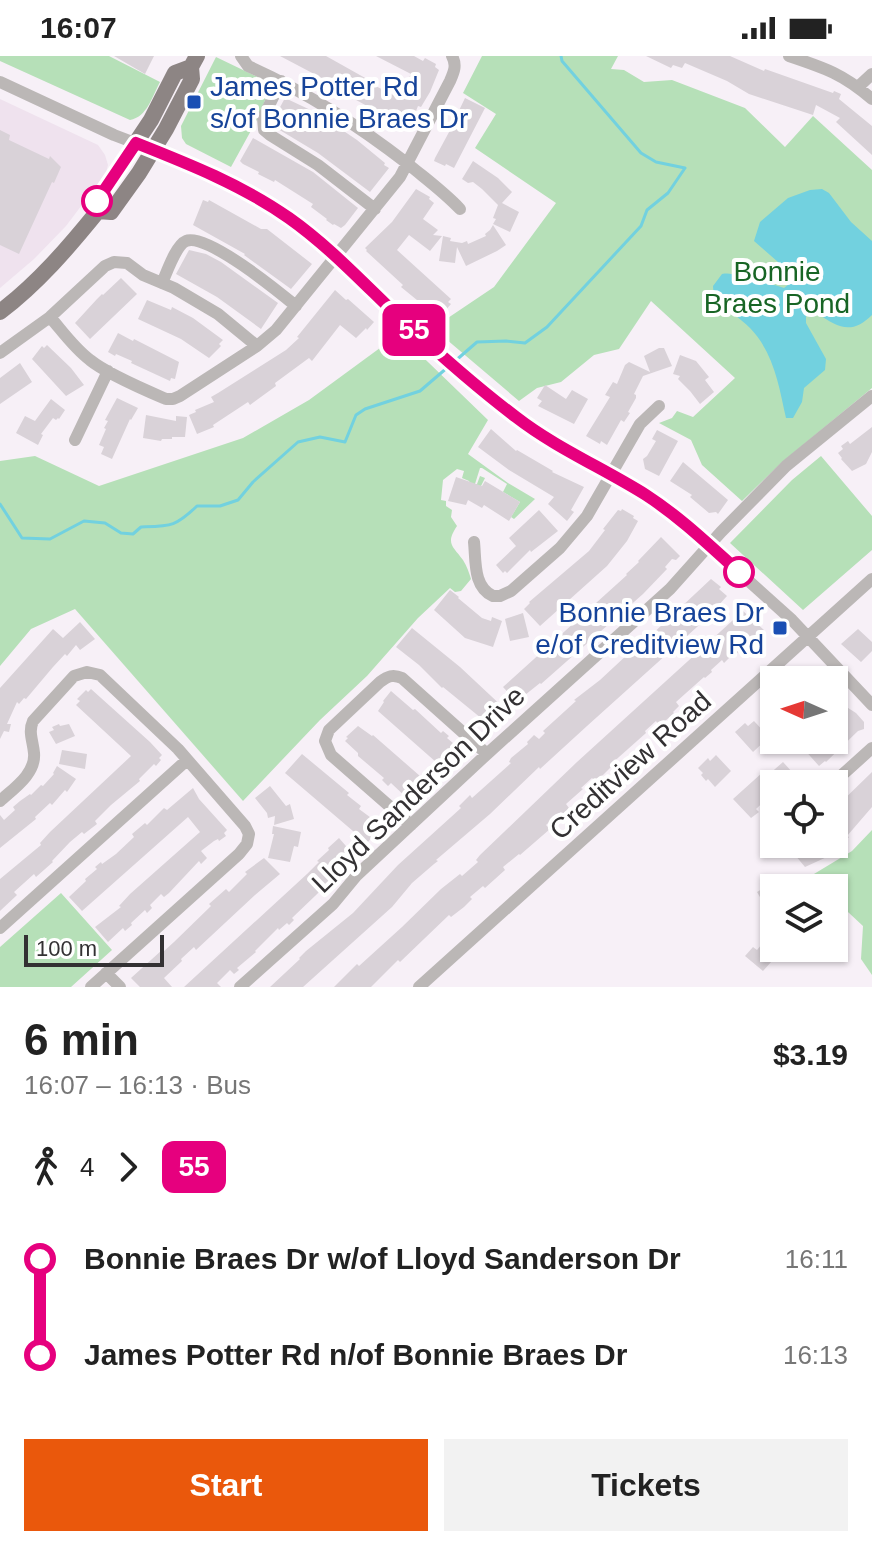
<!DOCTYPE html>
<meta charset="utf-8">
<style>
:root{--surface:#fff;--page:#f2f2f2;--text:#222;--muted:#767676;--accent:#ea580c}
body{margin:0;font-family:Helvetica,sans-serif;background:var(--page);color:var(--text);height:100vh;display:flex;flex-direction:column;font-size:30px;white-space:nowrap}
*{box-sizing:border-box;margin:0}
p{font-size:26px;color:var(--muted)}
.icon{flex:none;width:44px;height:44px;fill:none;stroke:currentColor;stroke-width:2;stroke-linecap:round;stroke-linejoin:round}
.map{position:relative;height:931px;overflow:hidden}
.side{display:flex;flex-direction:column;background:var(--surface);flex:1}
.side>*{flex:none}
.badge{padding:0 16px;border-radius:12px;font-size:28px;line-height:52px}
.needle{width:52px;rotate:273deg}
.controls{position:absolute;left:760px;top:610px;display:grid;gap:16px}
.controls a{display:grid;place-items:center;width:88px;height:88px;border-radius:0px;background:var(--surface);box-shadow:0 2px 6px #0004;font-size:40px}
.scale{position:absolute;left:24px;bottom:20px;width:140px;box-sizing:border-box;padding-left:8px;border:4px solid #333133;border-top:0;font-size:22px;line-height:28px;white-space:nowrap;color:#333133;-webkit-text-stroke:6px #fff;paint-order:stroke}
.map>.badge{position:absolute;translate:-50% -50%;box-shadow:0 0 0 4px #fff}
.legs{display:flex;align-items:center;gap:12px;height:88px;padding:0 24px;font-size:26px}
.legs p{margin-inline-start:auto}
.summary{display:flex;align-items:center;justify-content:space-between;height:136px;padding:0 24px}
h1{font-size:44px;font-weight:700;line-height:60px}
.cta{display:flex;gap:16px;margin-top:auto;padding:16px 24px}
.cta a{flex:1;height:92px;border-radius:0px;background:var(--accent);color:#fff;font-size:32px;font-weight:700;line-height:92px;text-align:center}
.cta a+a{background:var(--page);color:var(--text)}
ul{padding:0 24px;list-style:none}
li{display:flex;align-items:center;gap:28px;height:96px;font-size:30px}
li i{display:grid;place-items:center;width:12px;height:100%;margin:0 10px;background:currentColor}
li i::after{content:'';width:20px;height:20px;margin:-10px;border:6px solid;border-radius:50%;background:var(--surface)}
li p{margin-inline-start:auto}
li:first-child i{background:linear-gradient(#0000 50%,currentColor 0)}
li:last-child i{background:linear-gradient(currentColor 50%,#0000 0)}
.status{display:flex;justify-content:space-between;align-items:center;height:56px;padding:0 40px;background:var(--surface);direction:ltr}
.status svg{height:22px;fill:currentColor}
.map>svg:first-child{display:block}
.built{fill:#efe2ee}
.green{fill:#b6e0b8}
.water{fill:#72d1df}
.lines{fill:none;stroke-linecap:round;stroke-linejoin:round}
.stream{stroke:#72d1df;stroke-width:3}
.building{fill:#d9d2d8}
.minor{stroke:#bbb7b6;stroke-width:12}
.major{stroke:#8d8584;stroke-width:16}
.line-1-casing{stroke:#fff;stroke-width:18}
.line-1{stroke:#e6007e;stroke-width:12}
.transit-dot{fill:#1a4fb4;stroke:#fff;stroke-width:3}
.stop-1-dot{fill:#fff;stroke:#e6007e;stroke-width:4}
.labels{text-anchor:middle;stroke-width:8;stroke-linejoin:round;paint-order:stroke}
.transit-label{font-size:28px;fill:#164399;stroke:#fff;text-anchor:start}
.park-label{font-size:28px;fill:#186525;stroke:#fff}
.street-label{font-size:28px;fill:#333133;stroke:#fff}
</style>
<div class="status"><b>16:07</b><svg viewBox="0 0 49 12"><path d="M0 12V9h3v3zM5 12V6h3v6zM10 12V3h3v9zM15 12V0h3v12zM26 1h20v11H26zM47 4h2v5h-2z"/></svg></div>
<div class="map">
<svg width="872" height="931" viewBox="0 0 872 931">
<rect width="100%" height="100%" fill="#f7f0f7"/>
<path class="built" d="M 0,43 L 98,89 L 105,99 L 108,109 L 106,117 L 66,170 L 34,203 L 0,232 Z"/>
<path class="green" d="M 0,0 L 109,0 L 160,26 C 152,41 147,61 130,64 L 0,5 Z
M 482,0 L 618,0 L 611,13 L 624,14 L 644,26 L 672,24 L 745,52 L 785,91 L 813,60 L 872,114 L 872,332 L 781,407 L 742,445 L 702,409 L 691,384 L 659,367 L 672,362 L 677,355 L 693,361 L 735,322 L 651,245 L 619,293 L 594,299 L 561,326 L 537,332 L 519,345 L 433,272 L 494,231 L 556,147 L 475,92 L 496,58 L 463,37 Z
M 216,1 L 266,25 L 270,31 L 259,60 L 231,111 L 186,88 L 182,82 L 181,70 Z
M 399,278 L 488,364 L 468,398 L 508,427 L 535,443 L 514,463 L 511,461 L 520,446 L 503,436 L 507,428 L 482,412 L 480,412 L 475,428 L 477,428 L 480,420 L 485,422 L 476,440 L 469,425 L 462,422 L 464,415 L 457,413 L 443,424 L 441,444 L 446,445 L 446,450 L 452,454 L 451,461 L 457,470 C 445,488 453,490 463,504 C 467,510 469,517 471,523 L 461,535 L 455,536 L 450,532 L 418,562 L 367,620 L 320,664 L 243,745 L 75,553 L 31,573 L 0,610 L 0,405 L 35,400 L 99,430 L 243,382 L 309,344 Z
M 821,400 L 872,460 L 872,494 L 803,554 L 730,487 L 792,424 Z
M 872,774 L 872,919 L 861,903 L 863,870 L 834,843 L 834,832 L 822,832 L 809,821 L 852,795 Z
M 61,837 L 112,894 L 71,931 L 0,931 L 0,891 Z"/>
<path class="water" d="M 822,133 L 829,137 L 851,166 L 872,185 L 872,259 C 852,279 838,272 817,257 L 808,258 L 806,261 L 806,267 L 826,303 L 825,314 L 804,332 L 802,346 L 793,362 L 786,362 C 779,330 774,297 750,272 C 740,262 726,253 714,244 L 713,230 L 722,218 C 733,216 738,221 749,224 C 763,228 768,226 784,232 L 789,228 L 778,206 L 754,185 L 760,166 L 788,142 L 810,134 Z"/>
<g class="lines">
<path class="stream" d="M 454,306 L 477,286 L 506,285 L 525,287 L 547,271 L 641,170 L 647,154 L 668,137 L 685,112 L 656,106 L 641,97 L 562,5 L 561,0
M 0,448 L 22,482 L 50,483 L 84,465 L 105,467 L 121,477 L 133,478 L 141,471 C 171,470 175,471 197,450 L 220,450 L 238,444 L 253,426 L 298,386 L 320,381 L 345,386 L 356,359 L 365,353 L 420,335 L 448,311"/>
</g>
<path class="building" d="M 114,0 L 154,0 L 145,18 Z
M 280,0 L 326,0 L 367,23 L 366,25 L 399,42 L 411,18 L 376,0 L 414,0 L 423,5 L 425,2 L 436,8 L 435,11 L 439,14 L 430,36 L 421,51 L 418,50 L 410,70 L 403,72 L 401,75 L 386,67 L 389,62 L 336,33 L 337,30 Z
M 646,0 L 730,0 L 764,15 L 765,13 L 833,37 L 834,35 L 841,38 L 839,43 L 872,70 L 872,99 L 836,66 L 840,62 L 816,49 L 813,59 L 749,38 L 727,25 L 685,7 L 682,12 L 673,9 L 671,12 Z
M 285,42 L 317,57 L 357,84 L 385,107 L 384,109 L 389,112 L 370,136 L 318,97 L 273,70 L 272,66 Z
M 465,42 L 485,52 L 454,112 L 446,108 L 445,110 L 434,105 L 435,102 L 455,65 L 454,65 Z
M 0,74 L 10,79 L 9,84 L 49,103 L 50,100 L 61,111 L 54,127 L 52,126 L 19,198 L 0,189 Z
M 253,82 L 313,116 L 358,152 L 345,169 L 341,172 L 334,168 L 333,169 L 326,164 L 327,163 L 311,151 L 313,148 L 275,124 L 274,126 L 258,118 L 259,116 L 243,108 L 240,105 Z
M 473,105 L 498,122 L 512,136 L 502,147 L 519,156 L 510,176 L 493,168 L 496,163 L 493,162 L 498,149 L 482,133 L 473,126 L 468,127 L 462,123 Z
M 416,133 L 430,141 L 429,143 L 434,147 L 423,163 L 438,174 L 433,179 L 442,180 L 430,195 L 409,179 L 397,194 L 451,243 L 448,246 L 451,248 L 439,262 L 401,231 L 403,229 L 366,195 L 367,194 L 365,192 L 392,166 Z
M 203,144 L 208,146 L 209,144 L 261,173 L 267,173 L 312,208 L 291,233 L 244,199 L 245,198 L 193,169 Z
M 493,169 L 506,189 L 497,195 L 466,210 L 457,191 L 455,207 L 439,205 L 443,180 L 451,182 L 450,185 L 462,187 L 467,185 L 468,188 L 486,180 L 485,178 L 490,174 Z
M 189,194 L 206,198 L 221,206 L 278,247 L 261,273 L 217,241 L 176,218 Z
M 121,222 L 137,238 L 90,283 L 75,267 L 97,243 L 102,238 L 103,239 Z
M 335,234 L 346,244 L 348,243 L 374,266 L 367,274 L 366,272 L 356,282 L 340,269 L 312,305 L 309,302 L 275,327 L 276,330 L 250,349 L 248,346 L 213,369 L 214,371 L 197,378 L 189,359 L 196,356 L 195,354 L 214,346 L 211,341 L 218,337 L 286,294 L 299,282 L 297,281 Z
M 147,244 L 171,254 L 172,251 L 193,262 L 223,284 L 219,288 L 221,290 L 209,302 L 181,283 L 138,263 Z
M 118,277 L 133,285 L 134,283 L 179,306 L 175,323 L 171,322 L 170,325 L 131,307 L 132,305 L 116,298 L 115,300 L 108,296 Z
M 47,289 L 71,312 L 84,329 L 66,340 L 32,303 L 42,290 L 44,292 Z
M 659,292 L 664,292 L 672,310 L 643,320 L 634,338 L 636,339 L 636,342 L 628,356 L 630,357 L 624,366 L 621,364 L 607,389 L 601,385 L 600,388 L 586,380 L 610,341 L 605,339 L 613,326 L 617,328 L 625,309 L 629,306 L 650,316 L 644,300 Z
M 680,299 L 696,305 L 709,321 L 705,324 L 714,336 L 700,348 L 690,335 L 678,323 L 680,320 L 673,318 Z
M 20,307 L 32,326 L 0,348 L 0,322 Z
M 545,329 L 566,343 L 572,334 L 588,343 L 574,368 L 538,350 L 542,345 L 537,342 Z
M 117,342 L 138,352 L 131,364 L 130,363 L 112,403 L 101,398 L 104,391 L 99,389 L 106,373 L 104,372 L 108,365 L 105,364 Z
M 51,343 L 65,354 L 59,363 L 58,362 L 56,364 L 53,362 L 41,378 L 43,379 L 38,389 L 16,377 L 25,360 L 35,365 Z
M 146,359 L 176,365 L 176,360 L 187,361 L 185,381 L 172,381 L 172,383 L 162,383 L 161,385 L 143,382 Z
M 872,371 L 872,396 L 866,408 L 852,415 L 841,403 L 842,402 L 838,397 L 843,393 L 841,390 L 848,385 L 850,388 Z
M 491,373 L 516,395 L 517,394 L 553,415 L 552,416 L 584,431 L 571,454 L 574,456 L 567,465 L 548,448 L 554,441 L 509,414 L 478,391 Z
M 657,374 L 678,385 L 659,420 L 645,413 L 643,403 L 647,400 L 656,385 L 652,383 Z
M 683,406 L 728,444 L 718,458 L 716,456 L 709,457 L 690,441 L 692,439 L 670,425 Z
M 456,421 L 482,430 L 485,425 L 520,446 L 509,465 L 484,449 L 482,452 L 468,444 L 466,449 L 448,445 Z
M 622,453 L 634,460 L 633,462 L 638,465 L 627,485 L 607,510 L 540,570 L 524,553 L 530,547 L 529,546 L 589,495 L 605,474 L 603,473 L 618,454 L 621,455 Z
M 539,454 L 558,475 L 531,496 L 530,494 L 507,517 L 505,515 L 503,517 L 496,509 L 516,490 L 509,482 Z
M 661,481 L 680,500 L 676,504 L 672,503 L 665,511 L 667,513 L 643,538 L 541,628 L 540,627 L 525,639 L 527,641 L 519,648 L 503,631 L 627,519 L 626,518 L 639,506 L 638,505 Z
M 711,523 L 721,531 L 719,533 L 727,540 L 707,562 L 587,670 L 540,713 L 539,711 L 490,758 L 436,804 L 438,805 L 434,808 L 412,827 L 392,851 L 303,931 L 270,931 L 300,903 L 299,902 L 306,895 L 353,857 L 398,809 L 461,752 L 459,750 L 470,739 L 472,742 L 511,707 L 509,706 L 511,702 L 528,688 L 527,686 L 534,679 L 539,683 L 545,677 L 543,675 L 576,645 L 574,644 L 600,624 L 643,584 L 648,582 Z
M 450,534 L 459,541 L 458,542 L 482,562 L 491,565 L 492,561 L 502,565 L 493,591 L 465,582 L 434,554 Z
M 743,555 L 764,574 L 734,600 L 733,598 L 724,607 L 722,604 L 711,614 L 712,616 L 705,622 L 704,621 L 676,646 L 679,650 L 673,656 L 674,657 L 664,666 L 662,665 L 658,668 L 656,665 L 645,675 L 646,677 L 610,709 L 611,711 L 603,719 L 594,724 L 592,722 L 581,732 L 583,733 L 566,748 L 569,752 L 563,758 L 561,756 L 558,758 L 546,769 L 550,773 L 520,799 L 519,798 L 503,811 L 505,814 L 485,832 L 483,830 L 470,841 L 472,843 L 464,851 L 451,861 L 449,859 L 400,906 L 398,904 L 371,931 L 334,931 L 357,908 L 359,910 L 402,871 L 441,833 L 460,818 L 462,820 L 478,806 L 476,804 L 480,799 L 577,706 Z
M 523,557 L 529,581 L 510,585 L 505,563 Z
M 80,566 L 95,583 L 80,594 L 76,589 L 67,600 L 65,598 L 53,611 L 26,643 L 24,642 L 19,648 L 17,646 L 7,668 L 11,668 L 9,676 L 4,675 L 0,683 L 0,632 L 53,573 L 63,582 Z
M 412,572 L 460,611 L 506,654 L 492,671 L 443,631 L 442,632 L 419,609 L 396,591 Z
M 858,573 L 872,586 L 872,595 L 861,606 L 841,588 Z
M 91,633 L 150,686 L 162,699 L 159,702 L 161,704 L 156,710 L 154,708 L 139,723 L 140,725 L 111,749 L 95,765 L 97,768 L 84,778 L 82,776 L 70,786 L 52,805 L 53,806 L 36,821 L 34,818 L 14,836 L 17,839 L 0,855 L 0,823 L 41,789 L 40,787 L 50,776 L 131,700 L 76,649 L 80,645 L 77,643 L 86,634 L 88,636 Z
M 391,635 L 413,654 L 415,653 L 441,677 L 443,675 L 449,680 L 447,682 L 460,693 L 458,695 L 463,698 L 454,708 L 452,706 L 445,714 L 378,655 L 384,646 L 383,645 Z
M 845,650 L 856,657 L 864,666 L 864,673 L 858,675 L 826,706 L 825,705 L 819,710 L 802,691 L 809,684 L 834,684 L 834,661 Z
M 754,665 L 769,681 L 753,696 L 735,676 L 745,667 L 748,670 Z
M 59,668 L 60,670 L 69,668 L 75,680 L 56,688 L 49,676 L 54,674 L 52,671 Z
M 358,670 L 372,680 L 373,679 L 428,727 L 413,744 L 411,742 L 409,744 L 391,727 L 388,730 L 382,724 L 384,722 L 358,700 L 358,697 L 345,685 L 348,682 L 346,681 Z
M 62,694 L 87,698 L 85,713 L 59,708 Z
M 302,698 L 349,737 L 347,739 L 361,750 L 359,753 L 382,770 L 367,787 L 285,717 Z
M 716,699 L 731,715 L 715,731 L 708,723 L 706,725 L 701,719 L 703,717 L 698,712 L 708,702 L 710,705 Z
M 783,706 L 803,728 L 774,728 L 774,736 L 756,753 L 759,756 L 751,762 L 733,743 L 763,716 L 767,720 Z
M 57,710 L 76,723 L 67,736 L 65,734 L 52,749 L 50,747 L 35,761 L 36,763 L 0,792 L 0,759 L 4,764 L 15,754 L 13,751 L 20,745 L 30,738 L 31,739 L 41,729 L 43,730 L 54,718 L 53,717 Z
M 872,716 L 872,751 L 847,780 L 849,781 L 840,792 L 837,790 L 829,800 L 805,811 L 795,799 L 805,791 L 802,788 L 836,788 L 834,787 L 834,753 Z
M 270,730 L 286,750 L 290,748 L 294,763 L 274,769 L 275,760 L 268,762 L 267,757 L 255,742 Z
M 193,732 L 199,743 L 227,774 L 224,777 L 226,780 L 219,785 L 218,783 L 214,785 L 201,795 L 207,802 L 201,808 L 199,805 L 169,837 L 164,841 L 161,838 L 150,849 L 152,852 L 147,857 L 145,854 L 131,867 L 132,869 L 125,875 L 123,872 L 108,886 L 95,871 L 121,851 L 119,850 L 130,838 L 200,776 L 188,761 L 82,855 L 69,841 L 86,825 L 85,823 L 97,813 L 95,811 L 101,806 L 102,808 L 116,798 L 134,781 L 132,778 L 145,767 L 147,769 L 164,752 L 167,754 Z
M 273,770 L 301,776 L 298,791 L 294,790 L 290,806 L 268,802 L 274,778 L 272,778 Z
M 339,782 L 352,797 L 331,822 L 334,826 L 329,831 L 327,828 L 315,840 L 292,862 L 294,864 L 289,869 L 287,867 L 279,874 L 278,872 L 255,895 L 256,896 L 237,912 L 239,914 L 234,918 L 230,914 L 217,927 L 221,931 L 184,931 L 307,818 L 319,806 L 317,805 L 329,794 L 328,792 Z
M 264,802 L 280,818 L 255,839 L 196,894 L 194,891 L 181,903 L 182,905 L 164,922 L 172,931 L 140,931 L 131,922 L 162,894 L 163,896 L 174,886 L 211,850 L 209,848 L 226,833 L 229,836 L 247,818 L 245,816 Z
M 770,828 L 774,835 L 774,865 L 757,836 Z
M 762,888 L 770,895 L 766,900 L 772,905 L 763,915 L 745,900 L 753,891 L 757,894 Z"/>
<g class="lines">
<path class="minor" d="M 241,0 L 248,10 C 308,37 356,68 408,108 C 426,123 444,136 460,153
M 789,0 C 825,12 843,18 872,43
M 281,25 L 263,62 L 264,74 L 270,79 L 318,109 L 375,153
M 0,26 L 114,79 L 177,103 L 233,129 L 289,162 L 327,192 L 400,261 L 469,323 L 520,364 L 546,382 L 646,439 L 691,473 L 792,564 L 872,649
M 858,31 L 872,18
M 162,227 C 167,216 176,189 186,185 C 206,176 279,236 296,250
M 50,261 C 63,276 74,292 90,304 C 107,318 145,334 166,343 L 173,343 L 180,340 L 257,290 L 276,274 L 400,121 L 450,25 C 454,16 457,9 452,0
M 0,297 L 50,261 L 105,210 L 114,206 L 127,207 L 143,219 L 174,232 L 218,258 L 257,290
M 75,384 L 108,315
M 474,486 C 476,505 473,531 493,540 L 500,540 L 511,535 L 560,492 L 587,460 L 640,368 L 659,350
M 832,728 L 872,692
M 0,745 C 13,733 36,718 34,697 C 33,685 28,676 33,665 L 74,620 L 87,616 L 100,619 L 178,693 L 245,770 L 249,778 L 247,788 L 239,798 L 91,931
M 411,769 L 331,699 L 325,685 L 329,674 L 380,626 C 388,620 393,618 402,622 L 487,698
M 0,872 L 187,704
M 106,917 L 120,931
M 240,931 L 333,848 L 357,819 L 487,698 L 670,533 L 721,476 L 786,410 L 872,340
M 419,931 L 872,523"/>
<path class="major" d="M 98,155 L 111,156 L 139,117 L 166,73 L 192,23 L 191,11 L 197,0
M 0,256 C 38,227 68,192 98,155 L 97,145 L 151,64 L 175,17 L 191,11"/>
</g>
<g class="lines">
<g class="line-1-casing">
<path id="line-1" d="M 97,145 L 136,87 C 189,108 242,129 289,162 C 330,191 364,228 401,263 C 438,297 476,331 516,361 C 556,392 603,412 646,439 C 680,461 709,489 739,516"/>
</g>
<use href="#line-1" class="line-1"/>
</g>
<g class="transit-dot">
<rect x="186" y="38" width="16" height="16" rx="4"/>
<rect x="772" y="564" width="16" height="16" rx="4"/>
</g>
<g class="stop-1-dot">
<circle cx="97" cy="145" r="14"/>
<circle cx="739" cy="516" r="14"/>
</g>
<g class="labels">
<g class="transit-label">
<text x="210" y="40">James Potter Rd<tspan x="210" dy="32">s/of Bonnie Braes Dr</tspan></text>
<text x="764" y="566" text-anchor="end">Bonnie Braes Dr<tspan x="764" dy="32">e/of Creditview Rd</tspan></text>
</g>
<g class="park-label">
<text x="777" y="225">Bonnie<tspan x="777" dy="32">Braes Pond</tspan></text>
</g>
<g class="street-label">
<text transform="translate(630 709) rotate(-42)" y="10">Creditview Road</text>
<text transform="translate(418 733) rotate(-44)" y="10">Lloyd Sanderson Drive</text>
</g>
</g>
</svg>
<div class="controls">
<a><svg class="needle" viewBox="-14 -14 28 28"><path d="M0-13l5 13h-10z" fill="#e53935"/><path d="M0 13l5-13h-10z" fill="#767676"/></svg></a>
<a><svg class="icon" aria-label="locate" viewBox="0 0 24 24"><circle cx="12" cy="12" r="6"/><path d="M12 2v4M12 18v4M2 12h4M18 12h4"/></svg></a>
<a><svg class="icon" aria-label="layers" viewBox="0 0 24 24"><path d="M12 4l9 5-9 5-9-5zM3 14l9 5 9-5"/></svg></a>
</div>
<div class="scale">100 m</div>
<b class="badge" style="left:414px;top:274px;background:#e6007e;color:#fff">55</b>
</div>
<section class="side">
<div class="summary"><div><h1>6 min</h1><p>16:07 – 16:13 · Bus</p></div><b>$3.19</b></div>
<div class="legs"><svg class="icon" aria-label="walk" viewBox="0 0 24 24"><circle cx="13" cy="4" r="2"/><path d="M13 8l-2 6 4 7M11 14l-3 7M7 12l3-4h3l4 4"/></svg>4<svg class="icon" aria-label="forward" viewBox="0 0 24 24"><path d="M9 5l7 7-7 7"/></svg><b class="badge" style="background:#e6007e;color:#fff">55</b></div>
<ul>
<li><i style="color:#e6007e"></i><b>Bonnie Braes Dr w/of Lloyd Sanderson Dr</b><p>16:11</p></li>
<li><i style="color:#e6007e"></i><b>James Potter Rd n/of Bonnie Braes Dr</b><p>16:13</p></li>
</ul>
<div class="cta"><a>Start</a><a>Tickets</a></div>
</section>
